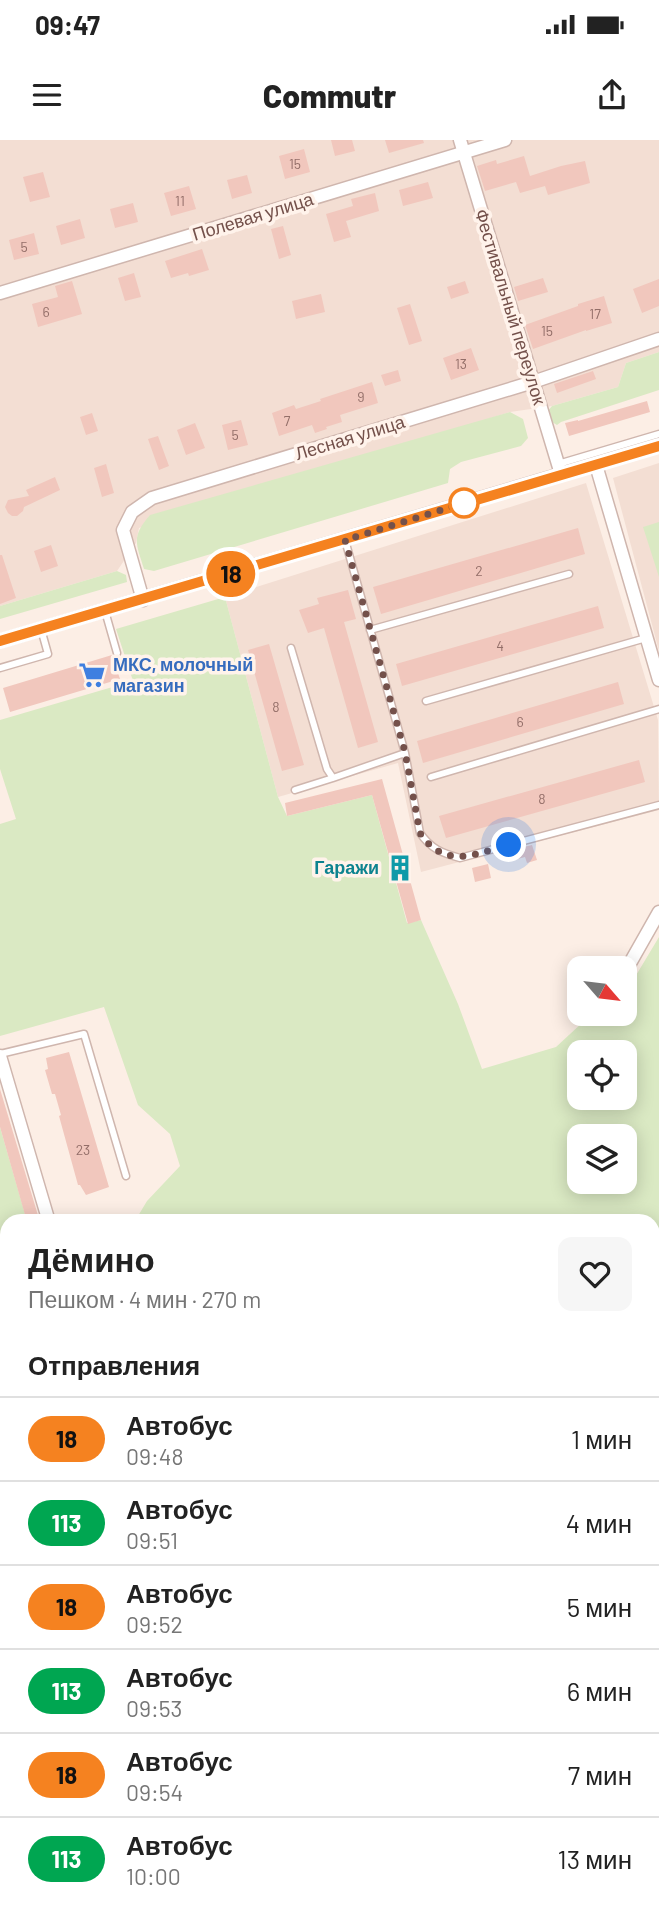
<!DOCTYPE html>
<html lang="ru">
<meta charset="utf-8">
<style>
:root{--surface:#fff;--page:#f6f6f6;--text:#222;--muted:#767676;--line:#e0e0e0}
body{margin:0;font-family:Barlow,sans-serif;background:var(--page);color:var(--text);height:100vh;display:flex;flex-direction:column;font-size:26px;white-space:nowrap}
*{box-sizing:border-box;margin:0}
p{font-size:23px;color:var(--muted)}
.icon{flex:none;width:38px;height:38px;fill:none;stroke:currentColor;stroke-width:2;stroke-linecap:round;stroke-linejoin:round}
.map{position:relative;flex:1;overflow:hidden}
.drawer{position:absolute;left:0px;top:1074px;width:660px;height:702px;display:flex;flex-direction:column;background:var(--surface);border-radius:21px 21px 0 0;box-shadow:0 4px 18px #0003}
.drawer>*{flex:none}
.badge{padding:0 14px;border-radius:23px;font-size:24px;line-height:46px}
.needle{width:46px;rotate:118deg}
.buttons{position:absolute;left:567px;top:816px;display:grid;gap:14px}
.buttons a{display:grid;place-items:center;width:70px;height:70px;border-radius:14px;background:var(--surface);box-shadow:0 4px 18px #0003;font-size:35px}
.you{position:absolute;width:35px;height:35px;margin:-18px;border:5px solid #fff;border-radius:50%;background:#1a73e8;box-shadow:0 0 0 10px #1a73e833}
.map>.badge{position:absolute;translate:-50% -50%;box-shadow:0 0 0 4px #fff}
h2{padding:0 28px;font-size:26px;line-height:63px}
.round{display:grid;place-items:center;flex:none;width:74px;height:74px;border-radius:14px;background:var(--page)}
.overview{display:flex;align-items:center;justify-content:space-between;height:119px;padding:0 28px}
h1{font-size:33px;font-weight:800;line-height:52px}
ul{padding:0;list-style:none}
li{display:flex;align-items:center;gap:21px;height:84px;padding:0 28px;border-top:2px solid var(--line)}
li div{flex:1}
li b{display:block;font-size:26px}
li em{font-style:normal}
li .badge{min-width:77px;font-weight:700;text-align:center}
.status{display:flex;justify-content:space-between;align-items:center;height:49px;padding:0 35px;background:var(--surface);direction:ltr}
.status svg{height:19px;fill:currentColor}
header{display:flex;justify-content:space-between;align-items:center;height:91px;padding:0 28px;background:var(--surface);font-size:32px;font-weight:800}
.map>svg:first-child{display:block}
.residential{fill:#f3ded3}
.green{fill:#dae9c3;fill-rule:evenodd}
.building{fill:#f1c7bd}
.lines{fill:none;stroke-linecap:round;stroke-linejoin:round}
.service-casing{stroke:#cfb6ae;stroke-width:9}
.minor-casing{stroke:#cfb6ae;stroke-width:15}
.service{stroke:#fff;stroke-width:6}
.minor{stroke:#fff;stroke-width:12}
.line-casing{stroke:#fff;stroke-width:16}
.line{stroke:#f58220;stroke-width:10}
.walk{stroke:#74514b;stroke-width:7;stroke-dasharray:0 12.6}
.stop-dot{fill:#fff;stroke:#f58220;stroke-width:3.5}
.labels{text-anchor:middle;stroke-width:7;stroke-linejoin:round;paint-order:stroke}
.number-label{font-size:14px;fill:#936e68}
.street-label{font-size:18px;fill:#74514b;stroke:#fff3eb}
.shop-label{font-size:18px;font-weight:bold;fill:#366cbe;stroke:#fff3eb;text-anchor:start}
.culture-label{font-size:18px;font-weight:bold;fill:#0d838f;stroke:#fff3eb;text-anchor:end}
</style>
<div class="status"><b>09:47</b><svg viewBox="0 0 49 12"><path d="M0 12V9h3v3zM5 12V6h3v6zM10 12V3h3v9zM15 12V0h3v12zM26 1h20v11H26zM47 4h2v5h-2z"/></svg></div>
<header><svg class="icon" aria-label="menu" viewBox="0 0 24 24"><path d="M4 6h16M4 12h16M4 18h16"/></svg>Commutr<svg class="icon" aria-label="share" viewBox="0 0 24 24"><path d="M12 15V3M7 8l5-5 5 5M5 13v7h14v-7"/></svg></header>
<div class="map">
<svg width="659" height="1776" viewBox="0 0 659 1776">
<rect width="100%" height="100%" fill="#fceee5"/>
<path class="residential" d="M 0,0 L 659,0 L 659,212 L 626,223 L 618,247 L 552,266 L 510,272 L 139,388 L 136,403 L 117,431 L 0,466 Z
M 659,323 L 659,511 L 613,338 Z
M 586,343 L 658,580 L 659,670 L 421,732 L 398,623 L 278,657 L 225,457 Z
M 7,1183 L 7,1482 L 0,1484 L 0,1185 Z
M 7,1621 L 7,1769 L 47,1769 L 24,1776 L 0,1776 L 0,1623 Z
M 659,1652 L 659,1776 L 632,1776 L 630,1769 L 653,1769 L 653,1653 Z
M 107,1769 L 205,1769 L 207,1776 L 85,1776 Z
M 525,1769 L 591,1769 L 592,1776 L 527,1776 Z"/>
<path class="green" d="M 659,212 L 659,250 L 561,282 L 557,285 L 552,282 L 547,272 L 552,266 L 618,247 L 626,223 Z
M 510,272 L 523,279 L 528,298 L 521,306 L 461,322 L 450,329 L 448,343 L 154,431 L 144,429 C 136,403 131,397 150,375 Z
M 659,382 L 659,437 L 643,387 Z
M 117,431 L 126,435 L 127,442 L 0,479 L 0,466 Z
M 225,457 L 278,657 L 287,676 L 372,655 L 407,783 L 421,780 L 458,864 L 482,929 L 556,907 L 583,882 L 589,873 L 625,873 L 625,830 L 635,837 L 659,797 L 659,1652 L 653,1653 L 653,1082 L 135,1081 L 147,1061 L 180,1026 L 170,994 L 138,965 L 104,867 L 0,896 L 0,684 L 16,679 L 0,629 L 0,580 L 133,541 L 116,489 ZM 579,912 L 625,912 L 625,957 L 579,957 ZM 579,996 L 625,996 L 625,1041 L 579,1041 Z
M 0,987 L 27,1081 L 7,1082 L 7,1183 L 0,1185 Z
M 7,1482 L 7,1621 L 0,1623 L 0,1485 Z
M 47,1769 L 107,1769 L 85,1776 L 24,1776 Z
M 205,1769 L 378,1769 L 378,1771 L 360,1776 L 207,1776 Z
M 388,1769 L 471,1769 L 450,1776 L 384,1776 L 383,1771 Z
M 472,1769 L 525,1769 L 527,1776 L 474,1776 Z
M 591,1769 L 630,1769 L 632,1776 L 592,1776 Z"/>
<path class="building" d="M 331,0 L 352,0 L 355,11 L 335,16 Z
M 385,0 L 423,0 L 424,3 L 389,13 Z
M 304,9 L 310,32 L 285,39 L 279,16 Z
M 524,16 L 530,36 L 561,26 L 585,21 L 590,43 L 548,55 L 545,46 L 520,53 L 516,42 L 485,51 L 477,26 L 496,20 L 497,24 Z
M 43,32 L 50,57 L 30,62 L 23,37 Z
M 247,35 L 252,53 L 232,59 L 227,40 Z
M 428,42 L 433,58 L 403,66 L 399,50 Z
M 189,46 L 196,69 L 171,76 L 164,53 Z
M 375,53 L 379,71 L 346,81 L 351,97 L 334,102 L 326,74 L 353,66 L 351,59 Z
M 133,63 L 138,82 L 115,88 L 110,69 Z
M 80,79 L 85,98 L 61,105 L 56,86 Z
M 283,86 L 291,115 L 279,119 L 271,89 Z
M 34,93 L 39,114 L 14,120 L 9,100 Z
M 202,109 L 209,130 L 189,136 L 188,133 L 171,138 L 165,121 Z
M 134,133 L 141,157 L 125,161 L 118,138 Z
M 543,138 L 548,152 L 518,161 L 514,147 Z
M 659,139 L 659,166 L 642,173 L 633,149 Z
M 72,141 L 82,174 L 38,187 L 32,164 L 58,157 L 55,146 Z
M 465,141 L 469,153 L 451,159 L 447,147 Z
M 321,154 L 325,172 L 296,179 L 292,161 Z
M 604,156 L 612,183 L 586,191 L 586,190 L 533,209 L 525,185 L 578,166 L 578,164 Z
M 410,164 L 422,201 L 409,205 L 397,168 Z
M 471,208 L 479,230 L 451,240 L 443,218 Z
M 398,230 L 401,241 L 385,246 L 381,235 Z
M 593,231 L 596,239 L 557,253 L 554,244 Z
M 372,242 L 378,263 L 340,275 L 342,282 L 326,287 L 327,289 L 315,293 L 312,285 L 279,296 L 272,273 L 294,265 L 296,269 L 321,261 L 320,259 Z
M 647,261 L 650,272 L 569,296 L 565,283 L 578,280 L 578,281 Z
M 92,273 L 98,291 L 86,295 L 80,277 Z
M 241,280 L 248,305 L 228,310 L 222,285 Z
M 195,283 L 205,308 L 186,315 L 177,290 Z
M 158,296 L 169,326 L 159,330 L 148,299 Z
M 106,324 L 114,353 L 102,357 L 94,328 Z
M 55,337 L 60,350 L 24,367 L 23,371 L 17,376 L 12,376 L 8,373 L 5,367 L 8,360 L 29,356 L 26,350 Z
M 578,388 L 585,414 L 381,474 L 373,447 Z
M 51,405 L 58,426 L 41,432 L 34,411 Z
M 0,415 L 2,415 L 16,458 L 0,464 Z
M 348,450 L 356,479 L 344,482 L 378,602 L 358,608 L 324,488 L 308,493 L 299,470 L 319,464 L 317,458 Z
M 598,466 L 604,488 L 402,546 L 396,524 Z
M 269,504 L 304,625 L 282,631 L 248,510 Z
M 112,515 L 120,539 L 10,572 L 3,548 Z
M 618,542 L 624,564 L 423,623 L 417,601 Z
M 639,620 L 645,642 L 446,698 L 439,676 Z
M 382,639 L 421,780 L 408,784 L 372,655 L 287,676 L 285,663 Z
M 532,705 L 537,720 L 527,723 L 525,717 L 510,721 L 507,711 Z
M 488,724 L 491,738 L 475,742 L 472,728 Z
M 69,912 L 109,1047 L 86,1055 L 80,1045 L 78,1045 L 59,976 L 61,975 L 55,954 L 52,954 L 45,930 L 48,929 L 46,918 Z
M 0,949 L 40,1082 L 27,1082 L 0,987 Z"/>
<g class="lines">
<g class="service-casing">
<path id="service" d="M 558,324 L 659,294
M 105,471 L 117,513
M 370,490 L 569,434
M 291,508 L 327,629 L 333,638 L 405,613 L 345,400
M 0,528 L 48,514 L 41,489
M 426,561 L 646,498
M 405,613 L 420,693 C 431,709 442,713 460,718 L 659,665
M 431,637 L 659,569
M 295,650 L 333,638
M 0,914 L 84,894 L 126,1036"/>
</g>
<g class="minor-casing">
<path id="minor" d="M 460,0 L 561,334
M 0,153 L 505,0
M 596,325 L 659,540
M 143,460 L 123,390 L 132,372 L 152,358 L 533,242 L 659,199
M 0,501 L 659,305
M 625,832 L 659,772
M 0,916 L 49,1082
M 0,1176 L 7,1174
M 213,1769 L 215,1776
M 254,1769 L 257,1776
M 55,1776 L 78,1769"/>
</g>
<use href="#service" class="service"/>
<use href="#minor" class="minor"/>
</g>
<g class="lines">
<g class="line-casing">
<path id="line" d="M 0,501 L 659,306"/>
</g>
<use href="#line" class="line"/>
<path class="walk" d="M 464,363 L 345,400 L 405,612 L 420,693 C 445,730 474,714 509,705"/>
</g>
<defs>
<g id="supermarket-bare" transform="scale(2.1)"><path d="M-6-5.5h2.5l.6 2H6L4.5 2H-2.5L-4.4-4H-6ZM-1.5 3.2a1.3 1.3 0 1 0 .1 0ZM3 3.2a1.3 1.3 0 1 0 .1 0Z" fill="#3f7fe0" stroke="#fff3eb" stroke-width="2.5" paint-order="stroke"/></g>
<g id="building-bare" transform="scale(2.1)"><path d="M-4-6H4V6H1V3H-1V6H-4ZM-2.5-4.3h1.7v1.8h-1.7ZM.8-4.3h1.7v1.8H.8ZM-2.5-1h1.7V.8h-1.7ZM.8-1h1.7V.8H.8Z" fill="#0f9aa8" stroke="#fff3eb" stroke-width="2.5" paint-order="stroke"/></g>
</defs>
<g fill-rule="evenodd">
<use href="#supermarket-bare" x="92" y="535"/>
<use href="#building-bare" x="400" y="728"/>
</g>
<circle class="stop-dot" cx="464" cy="363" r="14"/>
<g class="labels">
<g class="number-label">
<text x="295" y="29">15</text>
<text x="180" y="66">11</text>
<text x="24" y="112">5</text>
<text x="46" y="177">6</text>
<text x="595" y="179">17</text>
<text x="547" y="196">15</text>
<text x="461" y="229">13</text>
<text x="361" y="262">9</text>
<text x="287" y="286">7</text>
<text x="235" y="300">5</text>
<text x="479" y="436">2</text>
<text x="500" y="511">4</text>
<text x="276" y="572">8</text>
<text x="520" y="587">6</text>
<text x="542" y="664">8</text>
<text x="83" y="1015">23</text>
</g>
<g class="street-label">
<text transform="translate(253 77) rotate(-17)" y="6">Полевая улица</text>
<text transform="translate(510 167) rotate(73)" y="6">Фестивальный переулок</text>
<text transform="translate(350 298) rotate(-17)" y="6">Лесная улица</text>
</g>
<g class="shop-label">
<text x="113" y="531">МКС, молочный<tspan x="113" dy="21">магазин</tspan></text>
</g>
<g class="culture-label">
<text x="379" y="734">Гаражи</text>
</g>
</g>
</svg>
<div class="buttons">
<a><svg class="needle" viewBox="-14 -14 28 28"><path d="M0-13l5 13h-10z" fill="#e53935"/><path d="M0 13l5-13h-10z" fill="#767676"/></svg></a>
<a><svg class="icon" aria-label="locate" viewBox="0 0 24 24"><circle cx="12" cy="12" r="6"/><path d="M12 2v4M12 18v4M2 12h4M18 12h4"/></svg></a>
<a><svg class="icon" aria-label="layers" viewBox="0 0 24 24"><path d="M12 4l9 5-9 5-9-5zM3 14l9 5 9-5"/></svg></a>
</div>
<div class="you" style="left:509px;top:705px"></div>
<b class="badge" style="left:231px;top:434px;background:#f58220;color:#111">18</b>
<section class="drawer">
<div class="overview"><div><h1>Дёмино</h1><p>Пешком · 4 мин · 270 m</p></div><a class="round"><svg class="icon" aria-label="heart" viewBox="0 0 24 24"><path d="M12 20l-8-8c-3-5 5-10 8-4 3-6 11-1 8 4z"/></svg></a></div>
<h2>Отправления</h2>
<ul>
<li><span class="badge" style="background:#f58220;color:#111">18</span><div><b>Автобус</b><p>09:48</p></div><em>1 мин</em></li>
<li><span class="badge" style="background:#00a651;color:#fff">113</span><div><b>Автобус</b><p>09:51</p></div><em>4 мин</em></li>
<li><span class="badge" style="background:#f58220;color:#111">18</span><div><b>Автобус</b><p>09:52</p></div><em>5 мин</em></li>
<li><span class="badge" style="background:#00a651;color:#fff">113</span><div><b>Автобус</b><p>09:53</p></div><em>6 мин</em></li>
<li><span class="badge" style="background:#f58220;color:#111">18</span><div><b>Автобус</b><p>09:54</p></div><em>7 мин</em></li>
<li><span class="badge" style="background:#00a651;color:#fff">113</span><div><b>Автобус</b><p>10:00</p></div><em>13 мин</em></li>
</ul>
</section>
</div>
